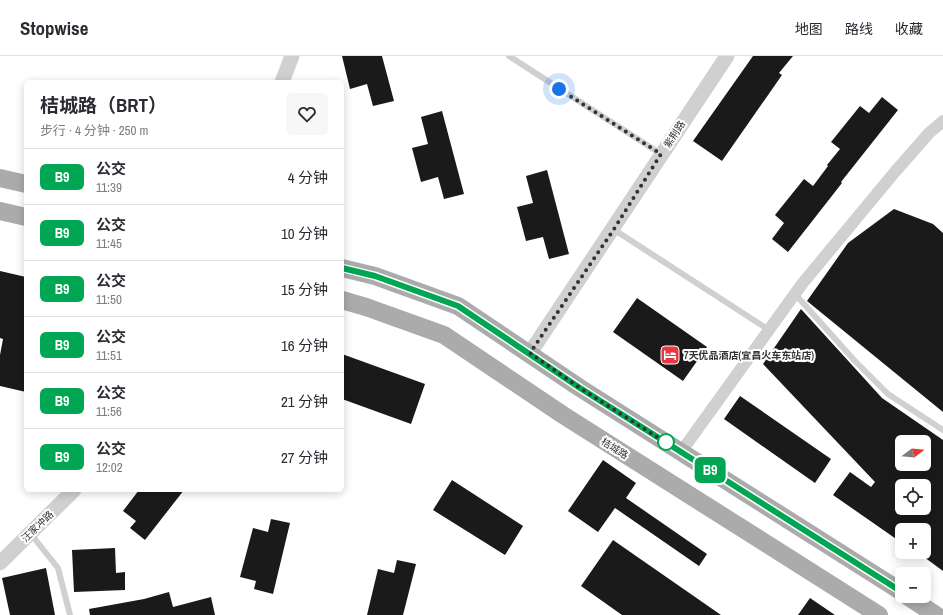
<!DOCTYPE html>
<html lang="zh">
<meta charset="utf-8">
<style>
:root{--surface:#fff;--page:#f7f7f7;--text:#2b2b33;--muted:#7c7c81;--line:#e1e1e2}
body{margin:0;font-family:"Archivo Narrow","Noto Sans SC",sans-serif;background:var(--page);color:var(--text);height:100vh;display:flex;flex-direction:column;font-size:15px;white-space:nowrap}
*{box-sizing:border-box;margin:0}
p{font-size:13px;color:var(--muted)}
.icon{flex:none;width:22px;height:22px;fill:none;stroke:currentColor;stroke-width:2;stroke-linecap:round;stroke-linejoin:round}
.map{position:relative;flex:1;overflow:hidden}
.panel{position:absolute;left:24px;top:24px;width:320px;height:412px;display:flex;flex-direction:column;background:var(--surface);border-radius:6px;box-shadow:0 2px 10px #0003}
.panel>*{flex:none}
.badge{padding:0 8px;border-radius:6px;font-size:14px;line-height:26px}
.needle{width:26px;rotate:74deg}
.fabs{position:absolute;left:895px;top:379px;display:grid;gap:8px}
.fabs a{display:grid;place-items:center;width:36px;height:36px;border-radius:6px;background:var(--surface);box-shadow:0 2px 10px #0003;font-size:20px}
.you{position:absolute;width:20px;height:20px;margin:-10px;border:3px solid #fff;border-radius:50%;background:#1a73e8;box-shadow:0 0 0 6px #1a73e833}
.map>.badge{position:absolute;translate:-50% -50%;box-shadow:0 0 0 2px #fff}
.round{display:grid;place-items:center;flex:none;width:42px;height:42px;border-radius:6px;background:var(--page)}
.headline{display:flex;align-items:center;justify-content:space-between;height:68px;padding:0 16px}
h1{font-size:19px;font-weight:700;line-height:30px}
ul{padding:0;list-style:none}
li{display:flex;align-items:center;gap:12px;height:56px;padding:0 16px;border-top:1px solid var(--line)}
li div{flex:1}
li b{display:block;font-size:15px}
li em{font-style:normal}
li .badge{min-width:44px;font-weight:700;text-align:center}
header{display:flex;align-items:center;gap:24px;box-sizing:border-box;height:56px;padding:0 20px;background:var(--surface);border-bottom:1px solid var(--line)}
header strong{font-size:19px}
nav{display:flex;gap:22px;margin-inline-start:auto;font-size:14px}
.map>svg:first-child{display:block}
.building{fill:#1a1a1a;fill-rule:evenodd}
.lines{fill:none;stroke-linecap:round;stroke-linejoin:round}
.service{stroke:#d0d0d0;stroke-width:6}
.minor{stroke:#d0d0d0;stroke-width:12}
.tertiary{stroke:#d0d0d0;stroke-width:15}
.primary{stroke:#ababab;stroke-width:18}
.line-casing{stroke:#fff;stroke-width:9}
.line{stroke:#00a651;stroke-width:6}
.walk{stroke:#333;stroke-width:4;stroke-dasharray:0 7.2}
.stop-dot{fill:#fff;stroke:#00a651;stroke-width:2}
.labels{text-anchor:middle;stroke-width:4;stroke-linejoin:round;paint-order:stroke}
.street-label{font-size:10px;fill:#333;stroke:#fff}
.poi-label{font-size:10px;font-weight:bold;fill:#333;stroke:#fff;text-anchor:start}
</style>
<header>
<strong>Stopwise</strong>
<nav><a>地图</a><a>路线</a><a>收藏</a></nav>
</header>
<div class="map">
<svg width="943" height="559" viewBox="0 0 943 559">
<rect width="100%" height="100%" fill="#fff"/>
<path class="building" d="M 342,0 L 382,0 L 394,45 L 373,50 L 367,28 L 350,33 Z
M 753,0 L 793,0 L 779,17 L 782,19 L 722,105 L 693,85 Z
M 882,41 L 898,54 L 841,126 L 842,127 L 788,196 L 772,183 L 784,167 L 775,159 L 804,123 L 813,130 L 828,110 L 827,109 L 840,93 L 831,86 L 860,50 L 869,57 Z
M 442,55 L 464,138 L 444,143 L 438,121 L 421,126 L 412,92 L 428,88 L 421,61 Z
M 547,114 L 569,198 L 549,203 L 543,181 L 526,185 L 517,151 L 533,147 L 526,120 Z
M 894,153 L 933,168 L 943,177 L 943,356 L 807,245 L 848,187 Z
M 0,215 L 26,221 L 26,336 L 0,330 L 0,299 L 3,283 L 0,282 Z
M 637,242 L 707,291 L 683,325 L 613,276 Z
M 801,253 L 882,342 L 943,384 L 943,515 L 924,501 L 924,474 L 902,474 L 902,487 L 833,439 L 850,416 L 871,431 L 875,426 L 763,308 ZM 902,386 L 924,386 L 924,408 L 902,408 ZM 902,430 L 924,430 L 924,452 L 902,452 Z
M 342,298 L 425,328 L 411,368 L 342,343 Z
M 740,340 L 831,403 L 815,427 L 724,363 Z
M 603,404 L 636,427 L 626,442 L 707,498 L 699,510 L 615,452 L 598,476 L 568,455 Z
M 452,424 L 523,470 L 505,499 L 433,454 Z
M 139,434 L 184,434 L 145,484 L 130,472 L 136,465 L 123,455 Z
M 271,463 L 290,467 L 273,538 L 254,533 L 256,525 L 240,521 L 253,472 L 268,476 Z
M 613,484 L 721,559 L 622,559 L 581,530 Z
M 115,492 L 116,517 L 125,516 L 125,534 L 74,536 L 72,494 Z
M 397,504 L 416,508 L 403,559 L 367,559 L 378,513 L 394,517 Z
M 46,512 L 55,559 L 10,559 L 2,522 Z
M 169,536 L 173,551 L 211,541 L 215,559 L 90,559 L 89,553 L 144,543 Z
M 810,542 L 835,559 L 798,559 Z"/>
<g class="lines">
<path class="service" d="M 509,0 L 661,98
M 613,173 L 769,274
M 795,238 L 854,304 L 888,338 L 943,374
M 30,477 L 58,512 L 70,559"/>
<path class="minor" d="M 681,396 L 802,228 L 894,117 L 929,77 L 943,65"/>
<path class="tertiary" d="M 282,26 L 292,0
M 530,297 L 727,0
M 0,507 L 74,434"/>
<path class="primary" d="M 0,122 L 26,128
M 0,155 L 26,161
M 342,212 L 375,220 L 458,250 L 580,332 L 902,536
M 342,244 L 366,251 L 444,279 L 563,359 L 879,559
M 907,540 L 936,559"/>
</g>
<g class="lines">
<g class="line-casing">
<path id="line" d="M 342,212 L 375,220 L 458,250 L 580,332 L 902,536"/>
</g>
<use href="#line" class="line"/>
<path class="walk" d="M 559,33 L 661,98 L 614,173 L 530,297 L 580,332 L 668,388 L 666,386"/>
</g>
<defs>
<g id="hotel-square" transform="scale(1)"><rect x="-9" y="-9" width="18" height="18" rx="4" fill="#e63946" stroke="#fff"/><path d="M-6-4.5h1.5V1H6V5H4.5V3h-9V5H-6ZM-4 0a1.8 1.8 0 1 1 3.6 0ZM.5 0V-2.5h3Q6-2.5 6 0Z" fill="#fff"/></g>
</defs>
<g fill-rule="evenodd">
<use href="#hotel-square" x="670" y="299"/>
</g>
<circle class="stop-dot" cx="666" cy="386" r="8"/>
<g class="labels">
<g class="street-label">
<text transform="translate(674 78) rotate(-56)" y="4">紫荆路</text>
<text transform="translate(615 392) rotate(32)" y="4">桔城路</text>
<text transform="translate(37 470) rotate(-44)" y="4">汪家冲路</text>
</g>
<g class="poi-label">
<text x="684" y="303">7天优品酒店(宜昌火车东站店)</text>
</g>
</g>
</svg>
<div class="fabs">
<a><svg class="needle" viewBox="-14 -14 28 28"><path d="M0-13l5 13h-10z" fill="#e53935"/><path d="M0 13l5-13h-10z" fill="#7c7c81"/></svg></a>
<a><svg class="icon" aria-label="locate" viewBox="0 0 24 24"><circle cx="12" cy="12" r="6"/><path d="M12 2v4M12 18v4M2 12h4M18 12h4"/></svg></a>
<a>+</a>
<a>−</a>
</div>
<div class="you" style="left:559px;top:33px"></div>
<b class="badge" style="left:710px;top:414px;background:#00a651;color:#fff">B9</b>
<section class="panel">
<div class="headline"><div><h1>桔城路（BRT）</h1><p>步行 · 4 分钟 · 250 m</p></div><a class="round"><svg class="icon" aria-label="heart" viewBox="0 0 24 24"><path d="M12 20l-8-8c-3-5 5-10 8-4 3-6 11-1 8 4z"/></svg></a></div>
<ul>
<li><span class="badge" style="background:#00a651;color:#fff">B9</span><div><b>公交</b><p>11:39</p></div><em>4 分钟</em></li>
<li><span class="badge" style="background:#00a651;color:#fff">B9</span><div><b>公交</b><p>11:45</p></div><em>10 分钟</em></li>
<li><span class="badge" style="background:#00a651;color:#fff">B9</span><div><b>公交</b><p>11:50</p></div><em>15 分钟</em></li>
<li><span class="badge" style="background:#00a651;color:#fff">B9</span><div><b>公交</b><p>11:51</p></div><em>16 分钟</em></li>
<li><span class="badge" style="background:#00a651;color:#fff">B9</span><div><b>公交</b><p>11:56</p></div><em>21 分钟</em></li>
<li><span class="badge" style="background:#00a651;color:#fff">B9</span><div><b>公交</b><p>12:02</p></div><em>27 分钟</em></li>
</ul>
</section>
</div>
